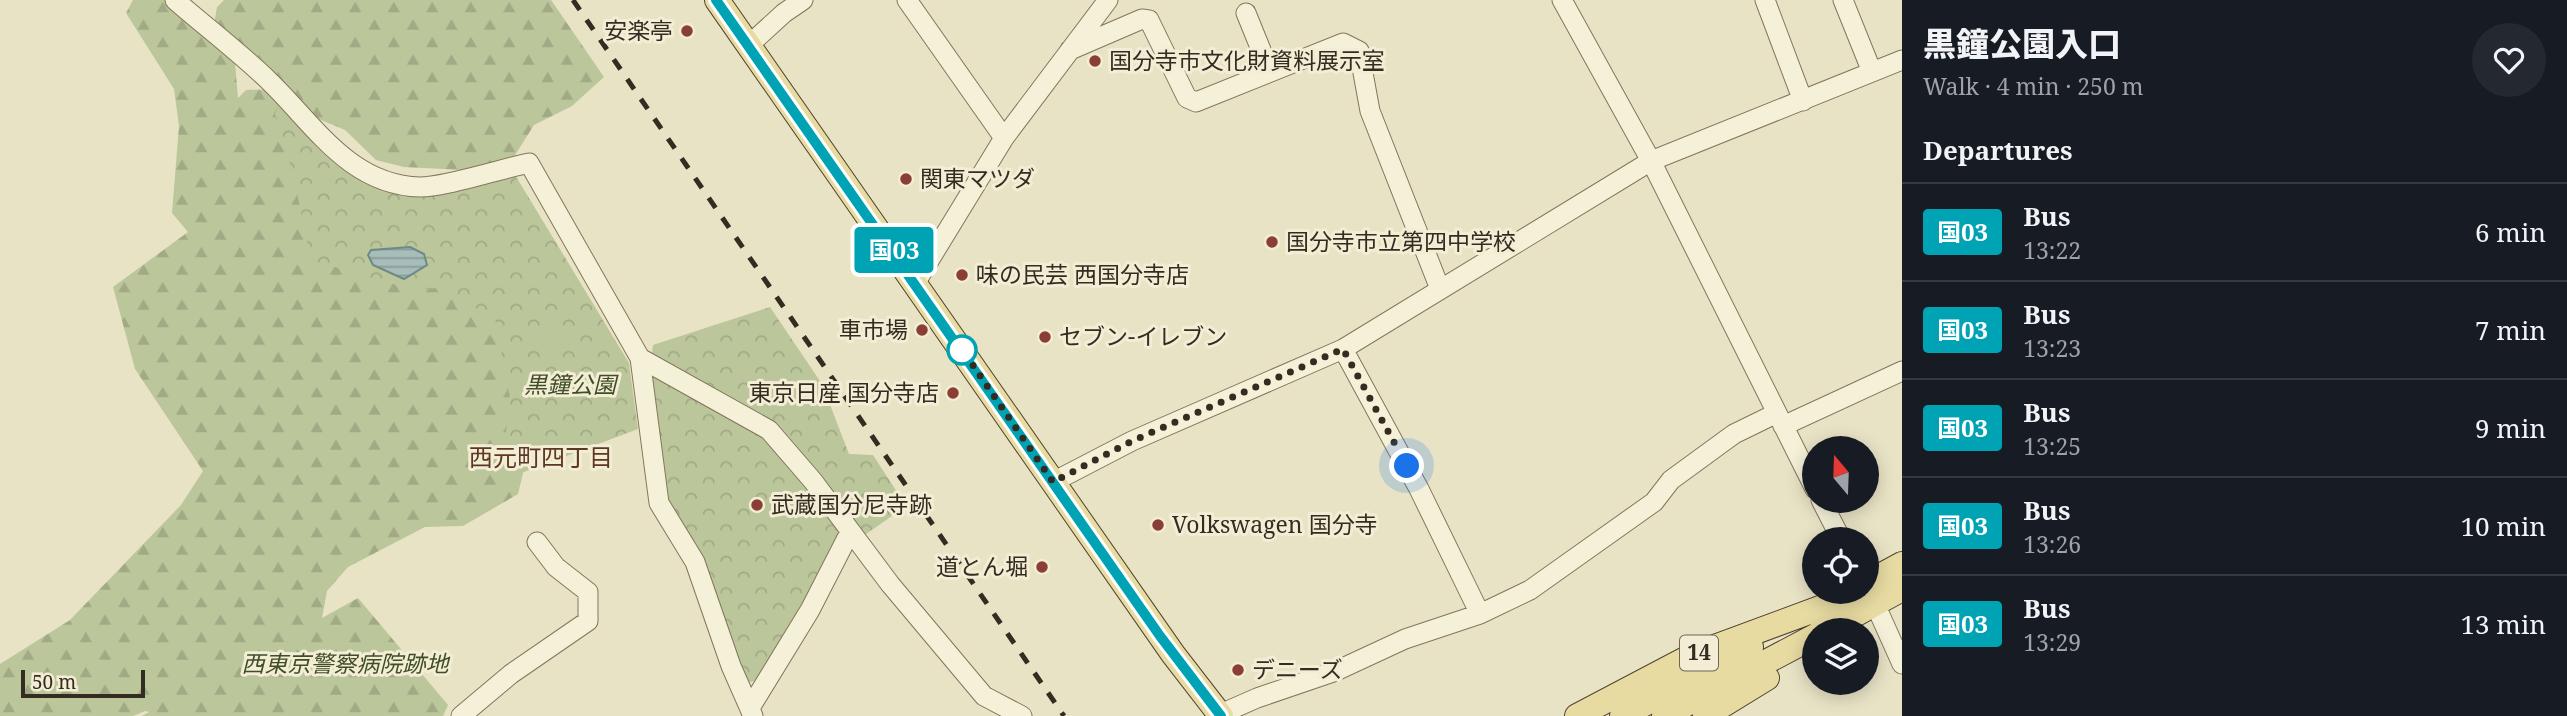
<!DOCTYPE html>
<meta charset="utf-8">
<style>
:root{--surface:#171b24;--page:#242831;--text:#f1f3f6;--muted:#9ea1a6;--line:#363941}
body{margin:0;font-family:"Noto Serif","Noto Sans JP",serif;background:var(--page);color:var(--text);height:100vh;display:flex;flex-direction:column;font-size:26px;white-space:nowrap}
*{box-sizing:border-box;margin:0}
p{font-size:23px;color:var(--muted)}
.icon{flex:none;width:38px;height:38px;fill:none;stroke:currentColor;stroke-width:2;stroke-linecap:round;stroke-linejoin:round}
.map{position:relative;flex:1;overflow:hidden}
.side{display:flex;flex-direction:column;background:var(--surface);width:665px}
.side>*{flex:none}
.badge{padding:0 14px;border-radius:5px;font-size:24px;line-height:46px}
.needle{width:46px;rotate:341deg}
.tools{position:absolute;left:1802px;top:436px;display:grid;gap:14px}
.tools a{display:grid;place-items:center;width:77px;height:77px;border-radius:50%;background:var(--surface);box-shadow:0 4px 18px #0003;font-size:35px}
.scale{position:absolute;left:21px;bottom:18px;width:124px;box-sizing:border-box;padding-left:7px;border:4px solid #342c20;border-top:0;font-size:19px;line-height:24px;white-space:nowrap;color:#342c20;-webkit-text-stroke:5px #f2edd4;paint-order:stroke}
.you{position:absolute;width:35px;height:35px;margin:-18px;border:5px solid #fff;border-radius:50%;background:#1a73e8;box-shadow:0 0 0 10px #1a73e833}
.map>.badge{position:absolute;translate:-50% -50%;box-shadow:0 0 0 4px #fff}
h2{padding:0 21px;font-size:26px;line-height:63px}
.round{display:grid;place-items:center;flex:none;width:74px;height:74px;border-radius:37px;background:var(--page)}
.head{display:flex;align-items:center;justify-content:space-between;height:119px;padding:0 21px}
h1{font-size:33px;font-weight:800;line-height:52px}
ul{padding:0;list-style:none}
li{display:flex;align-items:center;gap:21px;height:98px;padding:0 21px;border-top:2px solid var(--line)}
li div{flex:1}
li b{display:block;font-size:26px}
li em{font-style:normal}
li .badge{min-width:77px;font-weight:700;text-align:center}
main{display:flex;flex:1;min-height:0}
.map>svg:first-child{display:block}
.forest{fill:url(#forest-firs)}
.park{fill:url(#park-crowns)}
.garden{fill:#bbc69b}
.water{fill:url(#water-rules);stroke:#6e8a87;stroke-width:2}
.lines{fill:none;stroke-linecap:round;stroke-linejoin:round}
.minor-casing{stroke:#82765d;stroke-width:21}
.major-casing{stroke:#514431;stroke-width:26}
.minor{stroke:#f5f0d8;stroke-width:19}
.major{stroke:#e8dba2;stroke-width:24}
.rail{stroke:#342c20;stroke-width:5;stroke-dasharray:12 12;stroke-linecap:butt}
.line-casing{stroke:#fff;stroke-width:16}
.line{stroke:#00a3b4;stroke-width:10}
.walk{stroke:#342c20;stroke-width:7;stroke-dasharray:0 12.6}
.poi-dot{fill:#8b3f34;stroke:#f2edd4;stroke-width:2.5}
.stop-dot{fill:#fff;stroke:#00a3b4;stroke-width:3.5}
.labels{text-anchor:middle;stroke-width:6;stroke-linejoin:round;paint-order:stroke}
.shield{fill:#f2edd4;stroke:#6d6656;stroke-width:2}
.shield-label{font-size:21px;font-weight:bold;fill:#342c20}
.poi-label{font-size:23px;fill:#342c20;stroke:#f2edd4;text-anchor:start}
.park-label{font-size:23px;font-style:italic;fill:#404e28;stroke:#f2edd4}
.neighbourhood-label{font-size:24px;fill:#5c3724;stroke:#f2edd4}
</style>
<main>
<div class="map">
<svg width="1902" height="716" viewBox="0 0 1902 716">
<defs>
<pattern id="forest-firs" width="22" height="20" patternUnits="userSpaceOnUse" patternTransform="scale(1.75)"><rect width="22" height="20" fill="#bbc69b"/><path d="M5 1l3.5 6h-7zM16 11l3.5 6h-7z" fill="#a1aa85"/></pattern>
<pattern id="park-crowns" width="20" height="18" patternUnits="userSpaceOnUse" patternTransform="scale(1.75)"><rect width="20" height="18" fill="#bbc69b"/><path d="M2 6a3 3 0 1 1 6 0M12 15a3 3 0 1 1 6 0" fill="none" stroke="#a1aa85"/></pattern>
<pattern id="water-rules" width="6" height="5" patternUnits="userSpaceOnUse" patternTransform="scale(1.75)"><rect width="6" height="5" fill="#a7bdba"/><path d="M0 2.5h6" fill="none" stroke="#899a97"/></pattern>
</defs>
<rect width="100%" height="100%" fill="#e9e3c6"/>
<path class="forest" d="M 133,0 L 167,0 L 235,63 L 238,98 L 246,90 L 271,89 L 313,174 L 491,259 L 525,465 L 518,494 L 463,526 L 425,527 L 348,567 L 327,591 L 322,618 L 358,598 L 448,705 L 443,716 L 142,716 L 149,712 L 145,711 L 133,716 L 0,716 L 0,664 L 70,620 L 181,505 L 203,471 L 135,369 L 113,287 L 188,232 L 172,213 L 179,126 L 174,89 L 126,13 Z
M 224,0 L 551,0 L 604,77 L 572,106 L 534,125 L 512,160 L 464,170 L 404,167 L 376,160 L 345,130 L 316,118 L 214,24 L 217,7 Z"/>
<path class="park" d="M 279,104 L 324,152 L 353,175 L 385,188 L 515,175 L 629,363 L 638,429 L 524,472 L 501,475 L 510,398 L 495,318 L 438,288 L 414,290 L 311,260 L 294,178 L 275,114 Z
M 770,307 L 822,384 L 849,454 L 873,455 L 897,492 L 890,498 L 899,511 L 862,537 L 849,522 L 804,609 L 759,680 L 746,683 L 667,502 L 649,376 L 653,345 Z"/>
<path class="garden" d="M538 336a15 15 0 1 1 30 0a15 15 0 1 1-30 0Z"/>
<path class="water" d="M 410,247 L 424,254 L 427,265 L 404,279 L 373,265 L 368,255 L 371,250 Z"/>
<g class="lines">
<g class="minor-casing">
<path id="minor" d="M 175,0 C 206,27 239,52 268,80 C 314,124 349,185 420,187 C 445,187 501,169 529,163 L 640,358 L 659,503 L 695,562 L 731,666 L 753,716
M 907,0 L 1004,138
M 1562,0 L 1651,161 L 1815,489
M 1765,0 L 1803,101
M 1843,0 L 1872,72
M 1246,13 L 1270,72
M 749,45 L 784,13 L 803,0
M 1070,50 L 1142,19 L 1149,20 L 1187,98 L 1196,102 L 1343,43 L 1359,51 L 1370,111 L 1440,289
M 916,282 L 1004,138 L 1108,0
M 1343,349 L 1419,489 L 1480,614
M 640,358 L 769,430 L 813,481 L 890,584 L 984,696 L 1022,716
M 1783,426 L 1902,371
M 1053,482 L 1132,441 L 1343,349 L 1651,161 L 1902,60
M 1821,500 L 1841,539
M 1875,604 L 1902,664
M 750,708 L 810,610 L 850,532
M 461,716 L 511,674 L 588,621 L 588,592 L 556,567 L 537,542
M 1216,716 L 1257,698 L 1336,671 L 1405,639 L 1480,614 L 1530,590 L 1654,502 L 1671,480 L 1734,434 L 1777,413"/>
</g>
<g class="major-casing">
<path id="major" d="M 717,0 L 1173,654 L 1221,716
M 1867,583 L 1902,564
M 1814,613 L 1852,592
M 1827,630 L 1902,589
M 1577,716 L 1693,655 L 1828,605
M 1622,716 L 1751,647
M 1664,716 L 1815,636
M 1705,716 L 1767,678"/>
</g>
<use href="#minor" class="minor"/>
<use href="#major" class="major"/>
<path class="rail" d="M 573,0 L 1064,716"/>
</g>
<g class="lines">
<g class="line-casing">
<path id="line" d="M 716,0 L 1160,636 L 1221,716"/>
</g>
<use href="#line" class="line"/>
<path class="walk" d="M 962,350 L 957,342 L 1053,482 L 1132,441 L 1343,349 L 1407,466"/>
</g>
<g class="poi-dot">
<circle cx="687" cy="31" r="7"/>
<circle cx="1095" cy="61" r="7"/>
<circle cx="906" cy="179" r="7"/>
<circle cx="1272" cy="242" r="7"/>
<circle cx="962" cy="275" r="7"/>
<circle cx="922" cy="330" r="7"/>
<circle cx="1045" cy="337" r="7"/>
<circle cx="953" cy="393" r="7"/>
<circle cx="757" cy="505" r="7"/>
<circle cx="1158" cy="525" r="7"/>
<circle cx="1042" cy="567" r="7"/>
<circle cx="1238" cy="670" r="7"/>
</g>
<circle class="stop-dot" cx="962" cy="350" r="14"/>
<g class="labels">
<rect class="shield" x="1680" y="635.5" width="38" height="35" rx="5"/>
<g class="shield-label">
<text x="1699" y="660">14</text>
</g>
<g class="poi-label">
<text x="673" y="39" text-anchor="end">安楽亭</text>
<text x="1109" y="69">国分寺市文化財資料展示室</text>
<text x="920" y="187">関東マツダ</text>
<text x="1286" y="250">国分寺市立第四中学校</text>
<text x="976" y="283">味の民芸 西国分寺店</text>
<text x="908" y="338" text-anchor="end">車市場</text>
<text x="1059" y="345">セブン-イレブン</text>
<text x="939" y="401" text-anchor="end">東京日産 国分寺店</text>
<text x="771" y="513">武蔵国分尼寺跡</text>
<text x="1172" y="533">Volkswagen 国分寺</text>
<text x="1028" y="575" text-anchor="end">道とん堀</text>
<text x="1252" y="678">デニーズ</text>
</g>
<g class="park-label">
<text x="570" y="393">黒鐘公園</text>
<text x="345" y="672">西東京警察病院跡地</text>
</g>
<g class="neighbourhood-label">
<text x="541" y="466">西元町四丁目</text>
</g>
</g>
</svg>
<div class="tools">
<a><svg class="needle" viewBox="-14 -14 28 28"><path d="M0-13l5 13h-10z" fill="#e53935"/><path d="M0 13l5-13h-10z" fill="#9ea1a6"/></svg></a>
<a><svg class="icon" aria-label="locate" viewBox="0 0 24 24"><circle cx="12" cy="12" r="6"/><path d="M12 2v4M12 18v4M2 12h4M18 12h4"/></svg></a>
<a><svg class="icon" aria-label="layers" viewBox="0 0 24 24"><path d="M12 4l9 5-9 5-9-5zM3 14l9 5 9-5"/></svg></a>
</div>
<div class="scale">50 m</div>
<div class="you" style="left:1407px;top:466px"></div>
<b class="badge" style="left:894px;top:250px;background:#00a3b4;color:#fff">国03</b>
</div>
<section class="side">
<div class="head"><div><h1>黒鐘公園入口</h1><p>Walk · 4 min · 250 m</p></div><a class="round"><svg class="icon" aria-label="heart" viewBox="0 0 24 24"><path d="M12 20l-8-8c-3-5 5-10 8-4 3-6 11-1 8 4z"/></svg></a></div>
<h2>Departures</h2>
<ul>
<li><span class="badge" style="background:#00a3b4;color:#fff">国03</span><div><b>Bus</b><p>13:22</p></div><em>6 min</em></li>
<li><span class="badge" style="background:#00a3b4;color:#fff">国03</span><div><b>Bus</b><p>13:23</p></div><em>7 min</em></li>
<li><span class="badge" style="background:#00a3b4;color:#fff">国03</span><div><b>Bus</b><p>13:25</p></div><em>9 min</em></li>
<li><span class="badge" style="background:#00a3b4;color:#fff">国03</span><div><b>Bus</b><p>13:26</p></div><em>10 min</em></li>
<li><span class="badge" style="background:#00a3b4;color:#fff">国03</span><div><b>Bus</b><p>13:29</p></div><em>13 min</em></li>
</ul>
</section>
</main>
